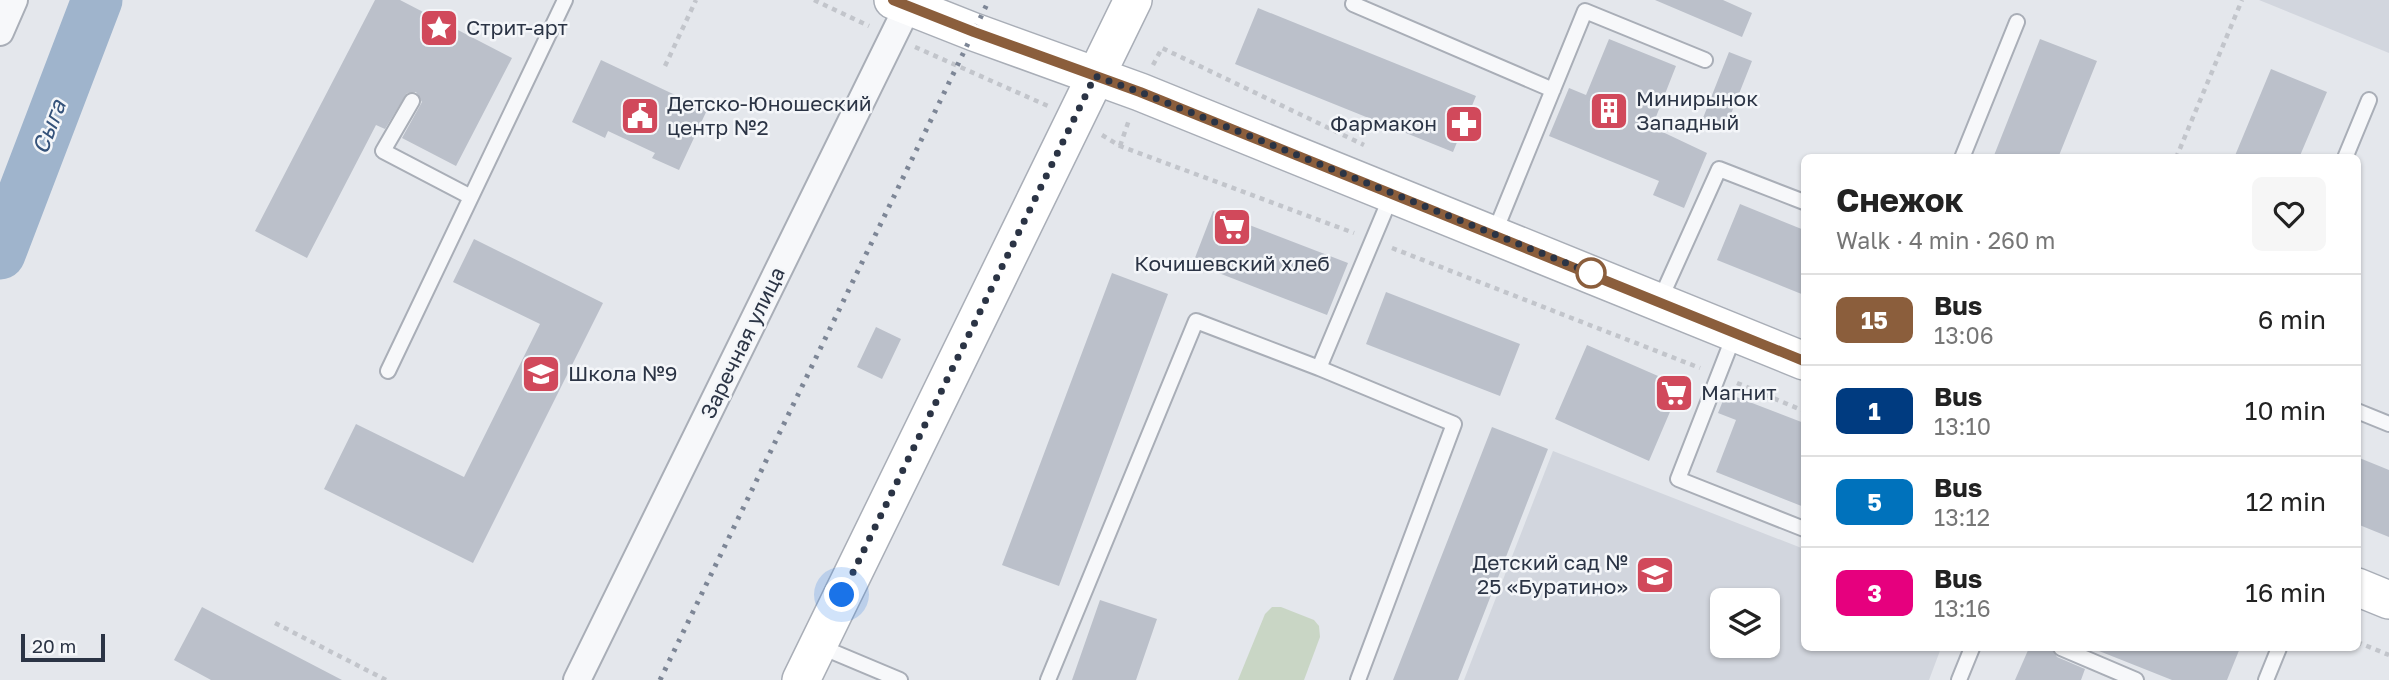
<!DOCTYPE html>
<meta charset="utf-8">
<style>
:root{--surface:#fff;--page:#f6f6f6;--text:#222;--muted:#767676;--line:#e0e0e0}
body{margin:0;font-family:"Golos Text",sans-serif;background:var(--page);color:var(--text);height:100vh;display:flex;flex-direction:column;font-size:26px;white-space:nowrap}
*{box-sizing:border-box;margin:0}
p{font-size:23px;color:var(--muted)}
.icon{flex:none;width:38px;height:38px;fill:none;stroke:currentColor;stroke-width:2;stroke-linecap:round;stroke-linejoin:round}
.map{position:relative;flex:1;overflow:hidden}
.side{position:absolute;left:1801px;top:154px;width:560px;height:497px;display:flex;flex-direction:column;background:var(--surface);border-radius:10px;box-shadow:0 2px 5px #0004}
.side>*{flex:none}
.badge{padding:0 14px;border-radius:10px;font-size:24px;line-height:46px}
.controls{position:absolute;left:1710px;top:588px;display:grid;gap:14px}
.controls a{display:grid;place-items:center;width:70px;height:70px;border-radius:10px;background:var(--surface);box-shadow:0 2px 5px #0004;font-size:35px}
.scale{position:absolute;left:21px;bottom:18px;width:84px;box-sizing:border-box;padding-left:7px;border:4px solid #2b3445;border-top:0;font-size:19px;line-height:24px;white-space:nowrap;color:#2b3445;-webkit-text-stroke:5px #f4f6f9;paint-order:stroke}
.you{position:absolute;width:35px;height:35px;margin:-18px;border:5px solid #fff;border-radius:50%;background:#1a73e8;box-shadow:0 0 0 10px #1a73e833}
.map>.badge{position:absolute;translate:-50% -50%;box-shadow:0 0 0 4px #fff}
.round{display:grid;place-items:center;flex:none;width:74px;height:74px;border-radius:10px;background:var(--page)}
.head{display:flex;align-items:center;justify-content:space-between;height:119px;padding:0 35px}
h1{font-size:33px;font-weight:700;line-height:52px}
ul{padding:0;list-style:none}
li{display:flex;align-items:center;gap:21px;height:91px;padding:0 35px;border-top:2px solid var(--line)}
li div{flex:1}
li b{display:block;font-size:26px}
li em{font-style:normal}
li .badge{min-width:77px;font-weight:700;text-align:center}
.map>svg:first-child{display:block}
.built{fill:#d2d6de;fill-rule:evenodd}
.green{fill:#c9d6c5}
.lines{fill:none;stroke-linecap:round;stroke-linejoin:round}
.river{stroke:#9fb4cc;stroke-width:51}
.building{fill:#bbc0ca}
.lane-casing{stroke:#a9aeb7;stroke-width:18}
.street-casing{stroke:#a9aeb7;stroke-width:30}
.secondary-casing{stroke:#a9aeb7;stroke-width:40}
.path{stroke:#c2c5cb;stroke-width:4.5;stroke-dasharray:5 5;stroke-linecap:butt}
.lane{stroke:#f7f8fa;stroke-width:14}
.street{stroke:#f7f8fa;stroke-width:26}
.secondary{stroke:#fff;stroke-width:37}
.rail{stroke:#7d8696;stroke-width:5;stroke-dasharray:3.5 7;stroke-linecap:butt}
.line-casing{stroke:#fff;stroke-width:16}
.line{stroke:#8b5e3c;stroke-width:10}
.walk{stroke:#2b3445;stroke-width:7;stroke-dasharray:0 12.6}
.stop-dot{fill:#fff;stroke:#8b5e3c;stroke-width:3.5}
.labels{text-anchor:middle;stroke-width:5;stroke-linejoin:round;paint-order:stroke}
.poi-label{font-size:21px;fill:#2b3445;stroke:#f4f6f9;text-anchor:start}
.street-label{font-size:21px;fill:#2b3445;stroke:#f4f6f9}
.water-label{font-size:23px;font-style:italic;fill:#34527a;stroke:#f4f6f9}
</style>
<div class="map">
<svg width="2389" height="680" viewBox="0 0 2389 680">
<rect width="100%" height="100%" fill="#e4e7ec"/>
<path class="built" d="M 2259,0 L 2389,0 L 2389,53 Z
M 1553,451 L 1804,549 L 1804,648 L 1941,648 L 1929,680 L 1464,680 ZM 1722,600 L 1768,600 L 1768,646 L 1722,646 Z"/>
<path class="green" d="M 1272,607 L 1281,607 L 1314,620 L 1319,626 L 1320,637 L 1304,680 L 1238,680 L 1265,614 Z"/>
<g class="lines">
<path class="river" d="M 0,254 L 97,0"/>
</g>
<path class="building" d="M 375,0 L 400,0 L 512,58 L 456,166 L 402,138 L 422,102 L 416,92 L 407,93 L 385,129 L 376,125 L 307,258 L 255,231 Z
M 1655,0 L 1723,0 L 1752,13 L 1742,37 Z
M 1258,8 L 1476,96 L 1453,152 L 1235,64 Z
M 1609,39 L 1676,66 L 1652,127 L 1707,153 L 1684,208 L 1653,195 L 1659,181 L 1549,136 L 1569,88 L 1586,95 Z
M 2040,39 L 2097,61 L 2058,158 L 1993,158 Z
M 1729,52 L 1752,61 L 1725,129 L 1703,118 Z
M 601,60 L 707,110 L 679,170 L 652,158 L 655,153 L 608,131 L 605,138 L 572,122 Z
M 2271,69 L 2327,92 L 2299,158 L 2234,158 Z
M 1740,204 L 1804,230 L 1804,295 L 1717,260 Z
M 1213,211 L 1348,263 L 1327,315 L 1193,263 Z
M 474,239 L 603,303 L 473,563 L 324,489 L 356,424 L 464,477 L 540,324 L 453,282 Z
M 1112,273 L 1168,294 L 1059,586 L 1002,565 Z
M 1386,292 L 1520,344 L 1500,396 L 1366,344 Z
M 876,327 L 901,339 L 882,379 L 857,367 Z
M 1587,345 L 1681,386 L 1649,461 L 1555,419 Z
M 1726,393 L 1804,423 L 1804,507 L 1716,472 L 1736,420 L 1718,413 Z
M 1492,427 L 1548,449 L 1458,680 L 1393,680 Z
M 2357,457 L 2389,470 L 2389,537 L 2357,524 Z
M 1100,600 L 1157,619 L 1136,680 L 1072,680 Z
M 202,607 L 271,643 L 342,680 L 211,680 L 174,660 Z
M 2029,648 L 2052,648 L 2057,657 L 2085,669 L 2081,680 L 2015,680 Z
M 2084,648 L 2240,648 L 2227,680 L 2172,680 L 2094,649 L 2093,651 Z"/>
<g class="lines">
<g class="lane-casing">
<path id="lane" d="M 1353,4 L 1553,90
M 412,101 L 383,151 L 471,197
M 1962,158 L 2017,22
M 2345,158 L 2369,100
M 1494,234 L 1585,11 L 1705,60
M 1660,300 L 1719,169 L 1804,202
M 1735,333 L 1678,479 L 1804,529
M 1319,368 L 1454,424 L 1358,680
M 388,371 L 565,0
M 2357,411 L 2389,424
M 819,646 L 900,680
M 2061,648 L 2136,680
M 1048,680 L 1196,321 L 1319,368 L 1392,194
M 1959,680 L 1972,648
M 2266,680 L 2279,648"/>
</g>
<g class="street-casing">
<path id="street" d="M 0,32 L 14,0
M 577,680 L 908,6"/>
</g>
<g class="secondary-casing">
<path id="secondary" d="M 893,0 L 974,32 L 1140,92 L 1804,361
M 2357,587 L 2389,600
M 801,680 L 1133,0"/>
</g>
<path class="path" d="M 814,0 L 869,26
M 915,47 L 1048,106
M 1153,65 L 1162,48 L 1364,145
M 665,66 L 696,0
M 1102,135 L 1120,146 L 1354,233
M 1120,146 L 1129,120
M 2176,158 L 2242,0
M 1392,248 L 1700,368
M 1737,383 L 1804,411
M 275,623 L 386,680
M 2357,642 L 2389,655"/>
<use href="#lane" class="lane"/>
<use href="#street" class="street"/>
<use href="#secondary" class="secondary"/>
<path class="rail" d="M 660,680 L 989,0"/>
</g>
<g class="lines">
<g class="line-casing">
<path id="line" d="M 893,0 L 974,32 L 1140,92 L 1804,361"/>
</g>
<use href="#line" class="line"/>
<path class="walk" d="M 842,595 L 1095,76 L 1140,92 L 1591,273"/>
</g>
<defs>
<g id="sight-square" transform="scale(2.0125)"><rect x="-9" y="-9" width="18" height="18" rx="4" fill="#d1495b" stroke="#f4f6f9"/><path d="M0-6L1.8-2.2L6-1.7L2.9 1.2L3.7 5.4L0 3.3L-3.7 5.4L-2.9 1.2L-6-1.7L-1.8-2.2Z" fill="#fff"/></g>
<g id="building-square" transform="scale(2.0125)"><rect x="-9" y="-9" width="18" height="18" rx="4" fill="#d1495b" stroke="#f4f6f9"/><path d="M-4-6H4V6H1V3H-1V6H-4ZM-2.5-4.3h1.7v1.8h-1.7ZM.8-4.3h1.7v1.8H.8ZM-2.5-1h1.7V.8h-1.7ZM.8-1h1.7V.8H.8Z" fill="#fff"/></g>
<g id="civic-square" transform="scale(2.0125)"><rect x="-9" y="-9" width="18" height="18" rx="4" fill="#d1495b" stroke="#f4f6f9"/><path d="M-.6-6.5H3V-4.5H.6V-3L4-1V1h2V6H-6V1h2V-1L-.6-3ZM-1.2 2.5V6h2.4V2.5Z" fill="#fff"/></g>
<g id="pharmacy-square" transform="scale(2.0125)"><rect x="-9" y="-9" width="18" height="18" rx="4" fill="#d1495b" stroke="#f4f6f9"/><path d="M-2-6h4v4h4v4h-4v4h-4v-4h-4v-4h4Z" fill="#fff"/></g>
<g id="supermarket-square" transform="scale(2.0125)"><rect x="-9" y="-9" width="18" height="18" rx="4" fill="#d1495b" stroke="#f4f6f9"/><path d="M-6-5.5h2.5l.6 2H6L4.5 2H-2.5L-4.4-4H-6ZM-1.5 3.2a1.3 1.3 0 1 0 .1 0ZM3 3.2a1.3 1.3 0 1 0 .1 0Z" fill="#fff"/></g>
<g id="school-square" transform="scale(2.0125)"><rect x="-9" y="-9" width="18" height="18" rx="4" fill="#d1495b" stroke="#f4f6f9"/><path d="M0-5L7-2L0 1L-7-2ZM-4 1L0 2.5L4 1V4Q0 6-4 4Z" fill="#fff"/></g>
</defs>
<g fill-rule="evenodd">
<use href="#sight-square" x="439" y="28"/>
<use href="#building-square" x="1609" y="111"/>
<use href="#civic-square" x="640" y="116"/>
<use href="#pharmacy-square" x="1464" y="124"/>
<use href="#supermarket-square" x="1232" y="227"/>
<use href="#school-square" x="541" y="374"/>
<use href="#supermarket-square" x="1674" y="393"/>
<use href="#school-square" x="1655" y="575"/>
</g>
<circle class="stop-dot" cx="1591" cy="273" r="14"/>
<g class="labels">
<g class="poi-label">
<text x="466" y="35">Стрит-арт</text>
<text x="1636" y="106">Минирынок<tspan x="1636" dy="24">Западный</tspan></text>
<text x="667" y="111">Детско-Юношеский<tspan x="667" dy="24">центр №2</tspan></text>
<text x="1437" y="131" text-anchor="end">Фармакон</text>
<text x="1232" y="271" text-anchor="middle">Кочишевский хлеб</text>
<text x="568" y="381">Школа №9</text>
<text x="1701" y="400">Магнит</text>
<text x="1628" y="570" text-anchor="end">Детский сад №<tspan x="1628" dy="24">25 «Буратино»</tspan></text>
</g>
<g class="street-label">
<text transform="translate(743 343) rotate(-64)" y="7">Заречная улица</text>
</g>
<g class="water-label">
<text transform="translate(49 127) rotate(-69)" y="8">Сыга</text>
</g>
</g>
</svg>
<div class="controls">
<a><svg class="icon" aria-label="layers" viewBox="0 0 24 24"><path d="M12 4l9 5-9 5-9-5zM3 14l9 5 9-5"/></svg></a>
</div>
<div class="scale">20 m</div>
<div class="you" style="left:842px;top:595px"></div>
<section class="side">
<div class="head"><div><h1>Снежок</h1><p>Walk · 4 min · 260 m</p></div><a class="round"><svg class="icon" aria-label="heart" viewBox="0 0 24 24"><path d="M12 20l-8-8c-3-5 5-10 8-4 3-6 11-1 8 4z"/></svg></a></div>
<ul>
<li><span class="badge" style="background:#8b5e3c;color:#fff">15</span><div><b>Bus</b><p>13:06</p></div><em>6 min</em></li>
<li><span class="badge" style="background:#003b80;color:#fff">1</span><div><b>Bus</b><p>13:10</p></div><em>10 min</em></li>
<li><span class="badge" style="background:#0072bc;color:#fff">5</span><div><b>Bus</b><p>13:12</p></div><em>12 min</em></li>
<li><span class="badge" style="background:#e6007e;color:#fff">3</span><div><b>Bus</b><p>13:16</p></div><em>16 min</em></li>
</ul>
</section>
</div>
